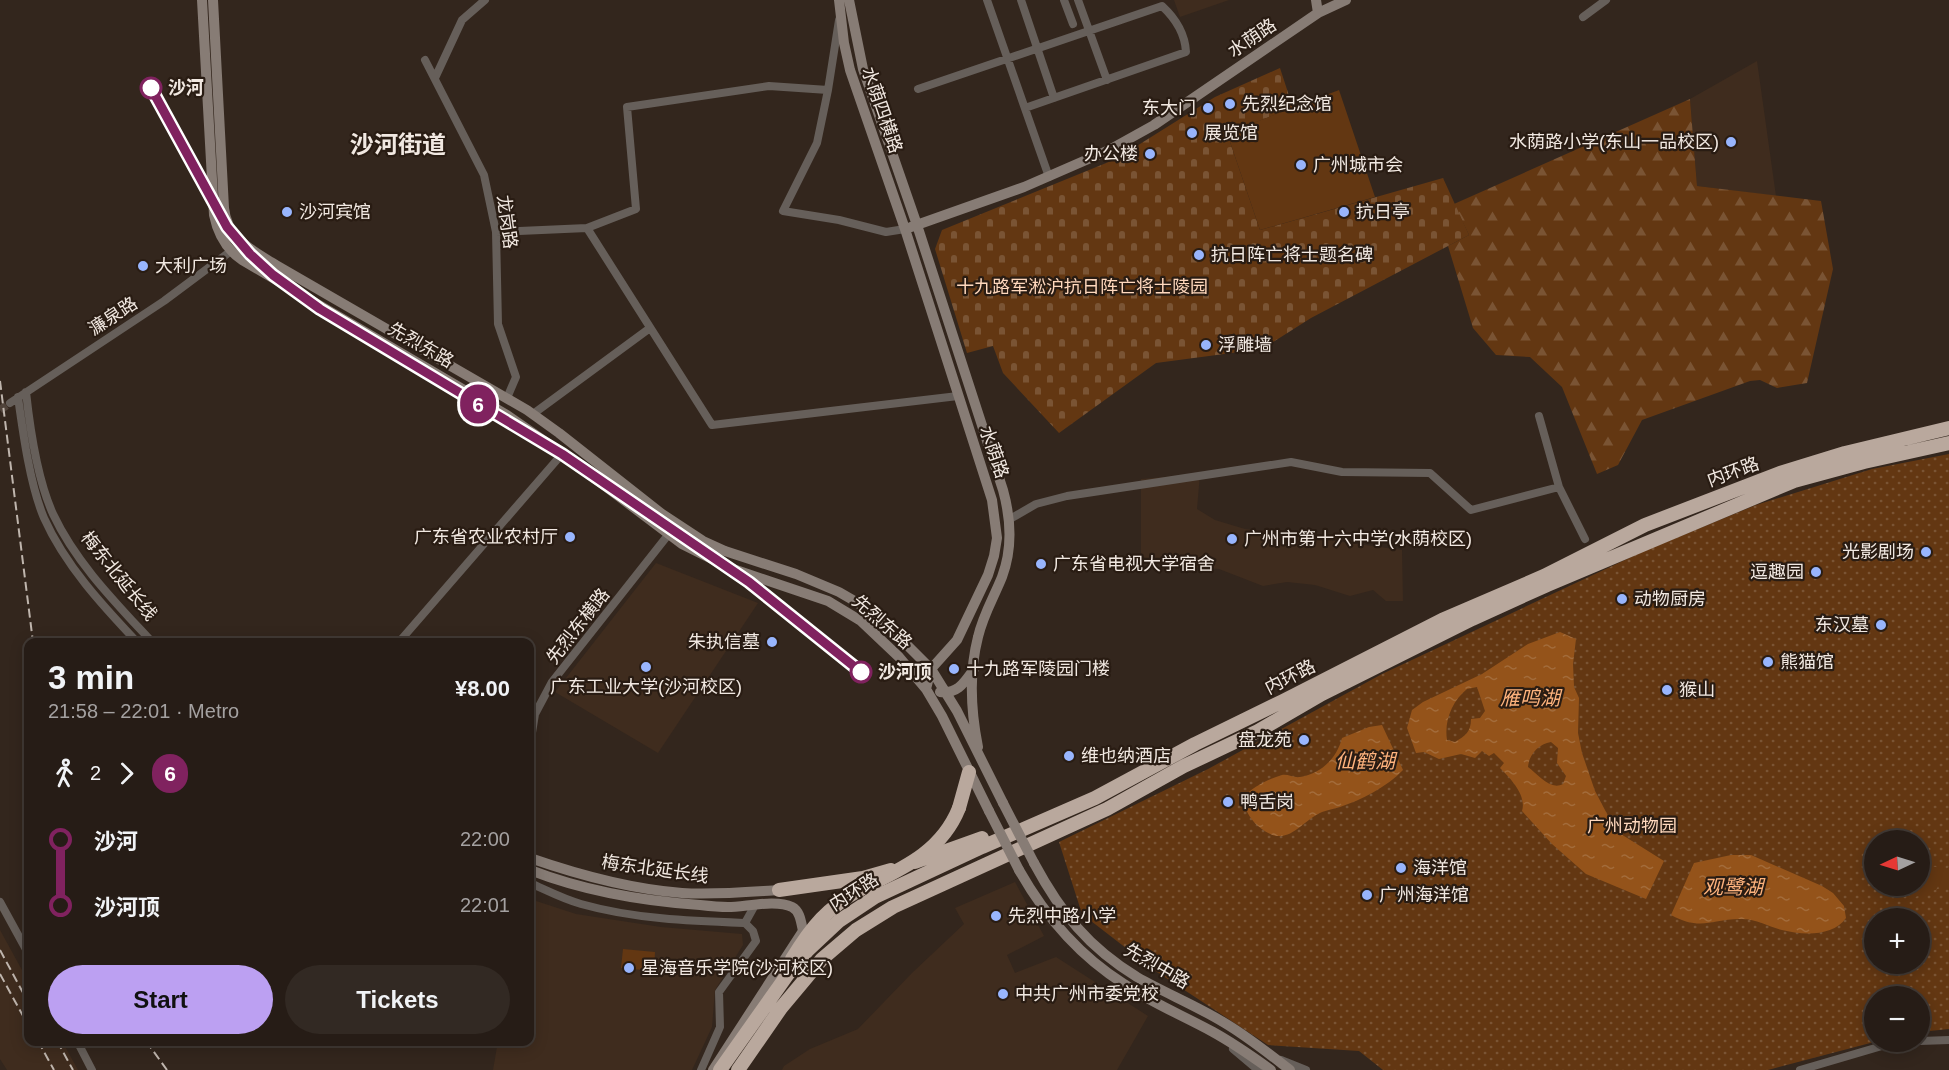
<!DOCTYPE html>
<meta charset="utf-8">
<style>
:root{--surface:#261c16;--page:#322923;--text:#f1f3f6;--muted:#a4a1a1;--line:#423a35;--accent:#bca0f2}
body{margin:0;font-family:Arial,"Noto Sans SC",sans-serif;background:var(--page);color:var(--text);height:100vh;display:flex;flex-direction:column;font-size:22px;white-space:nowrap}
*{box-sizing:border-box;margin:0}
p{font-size:20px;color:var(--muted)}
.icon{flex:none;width:33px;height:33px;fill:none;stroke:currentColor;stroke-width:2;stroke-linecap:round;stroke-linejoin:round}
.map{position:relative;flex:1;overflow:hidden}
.panel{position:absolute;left:24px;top:638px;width:510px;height:408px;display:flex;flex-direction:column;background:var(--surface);border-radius:12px;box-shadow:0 3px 15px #0003,0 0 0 2px var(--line)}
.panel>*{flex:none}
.badge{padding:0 12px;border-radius:20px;font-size:21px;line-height:39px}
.needle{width:39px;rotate:266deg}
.fabs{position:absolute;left:1864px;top:830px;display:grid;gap:12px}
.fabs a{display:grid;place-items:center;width:66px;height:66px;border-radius:50%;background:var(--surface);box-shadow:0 3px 15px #0003,0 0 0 2px var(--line);font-size:30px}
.map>.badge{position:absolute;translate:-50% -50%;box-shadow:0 0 0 3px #fff}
.legs{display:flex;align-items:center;gap:9px;height:66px;padding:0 24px;font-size:20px}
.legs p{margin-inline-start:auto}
.head{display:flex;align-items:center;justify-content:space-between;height:102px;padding:0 24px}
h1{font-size:33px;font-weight:700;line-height:45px}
.action{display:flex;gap:12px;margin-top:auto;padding:12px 24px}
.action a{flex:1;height:69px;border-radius:36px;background:var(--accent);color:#111;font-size:24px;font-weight:700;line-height:69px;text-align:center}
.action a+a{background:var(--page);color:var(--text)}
ul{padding:0 24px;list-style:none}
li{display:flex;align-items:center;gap:21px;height:66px;font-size:22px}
li i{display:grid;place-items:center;width:9px;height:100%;margin:0 8px;background:currentColor}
li i::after{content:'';width:15px;height:15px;margin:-8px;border:4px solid;border-radius:50%;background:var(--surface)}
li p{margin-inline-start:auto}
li:first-child i{background:linear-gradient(#0000 50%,currentColor 0)}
li:last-child i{background:linear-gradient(currentColor 50%,#0000 0)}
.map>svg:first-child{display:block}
.built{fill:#3f2c1e}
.grass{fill:url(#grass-dots);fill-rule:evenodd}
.forest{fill:url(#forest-firs)}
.cemetery{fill:url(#cemetery-stones)}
.pitch{fill:#633712}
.water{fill:url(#water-ripples);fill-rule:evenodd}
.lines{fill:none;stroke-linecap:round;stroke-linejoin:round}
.street-tunnel{stroke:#50433a;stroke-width:8;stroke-dasharray:8 4;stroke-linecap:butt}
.street{stroke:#665f5a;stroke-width:8}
.secondary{stroke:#877c75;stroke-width:10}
.highway{stroke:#b9a89d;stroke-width:14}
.rail{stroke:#bfb5ad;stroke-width:2;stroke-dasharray:9 4.5;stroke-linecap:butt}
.secondary-bridge{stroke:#877c75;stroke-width:10}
.highway-bridge{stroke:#b9a89d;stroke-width:14}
.line-1-casing{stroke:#fff;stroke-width:14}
.line-1{stroke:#80225f;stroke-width:9}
.stop-1-dot{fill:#fff;stroke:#80225f;stroke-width:3}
.poi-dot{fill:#98b5fd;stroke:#291c13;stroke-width:2}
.labels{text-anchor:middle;stroke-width:4.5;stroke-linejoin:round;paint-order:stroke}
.street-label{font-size:18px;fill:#f1e8e1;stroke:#291c13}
.stop-label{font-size:18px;font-weight:bold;fill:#f1e8e1;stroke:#291c13;text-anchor:start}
.poi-label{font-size:18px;fill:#f1e8e1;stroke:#291c13;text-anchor:start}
.park-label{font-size:18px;fill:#ffd8bd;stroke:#291c13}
.water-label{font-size:20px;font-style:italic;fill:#feb37d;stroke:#291c13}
.district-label{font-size:24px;font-weight:bold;fill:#f1e8e1;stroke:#291c13}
</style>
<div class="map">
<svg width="1949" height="1070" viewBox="0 0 1949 1070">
<defs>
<pattern id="grass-dots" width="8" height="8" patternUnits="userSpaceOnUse" patternTransform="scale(1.5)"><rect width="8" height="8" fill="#633712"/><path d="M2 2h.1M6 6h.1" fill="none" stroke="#7a5434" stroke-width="1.8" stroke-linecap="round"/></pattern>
<pattern id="forest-firs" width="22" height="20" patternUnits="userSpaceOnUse" patternTransform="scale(1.5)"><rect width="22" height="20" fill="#633712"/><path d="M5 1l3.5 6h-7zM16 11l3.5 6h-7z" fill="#7a5434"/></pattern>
<pattern id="cemetery-stones" width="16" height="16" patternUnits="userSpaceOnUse" patternTransform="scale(1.5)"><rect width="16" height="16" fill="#633712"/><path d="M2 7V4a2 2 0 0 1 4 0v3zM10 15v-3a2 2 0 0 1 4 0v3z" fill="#7a5434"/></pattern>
<pattern id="water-ripples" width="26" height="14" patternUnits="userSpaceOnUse" patternTransform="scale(1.5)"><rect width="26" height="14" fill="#94531a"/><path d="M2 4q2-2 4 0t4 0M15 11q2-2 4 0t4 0" fill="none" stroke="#a36c3b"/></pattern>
</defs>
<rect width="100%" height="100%" fill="#33261d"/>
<path class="built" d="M 1174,0 L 1229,0 L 1180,17 Z
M 1757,61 L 1776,196 L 1697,186 L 1690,99 Z
M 1200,474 L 1197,509 L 1215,520 L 1245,529 L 1402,550 L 1403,601 L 1386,601 L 1373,590 L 1350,596 L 1315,585 L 1287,582 L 1263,586 L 1219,569 L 1148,563 L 1141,553 L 1141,479 Z
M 656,563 L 758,603 L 658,753 L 555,692 Z
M 1015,882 L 1044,936 L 1007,955 L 1015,973 L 1056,957 L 1148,1016 L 1117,1070 L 782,1070 L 784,1066 L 810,1049 L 858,1029 L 912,973 L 964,924 L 955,908 Z
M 530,899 L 576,914 L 661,927 L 742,934 L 743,945 L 715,990 L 712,1027 L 692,1070 L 493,1070 L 498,1041 L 530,1041 Z
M 0,930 L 28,981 L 28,1041 L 62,1041 L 78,1070 L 7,1070 L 0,1059 Z"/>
<path class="grass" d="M 1949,454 L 1949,1029 L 1920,1032 L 1920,996 L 1875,996 L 1875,1041 L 1878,1041 L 1768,1070 L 1383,1070 L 1359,1051 L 1268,1045 L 1157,972 L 1082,914 L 1059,842 L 1208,769 L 1382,674 L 1642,552 L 1756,505 L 1872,469 ZM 1875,840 L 1920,840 L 1920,885 L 1875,885 ZM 1875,918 L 1920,918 L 1920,963 L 1875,963 Z"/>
<path class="forest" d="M 1690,99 L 1697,186 L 1821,201 L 1833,269 L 1807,383 L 1777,388 L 1760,380 L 1750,381 L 1642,420 L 1618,465 L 1597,474 L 1562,387 L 1530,357 L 1496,355 L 1473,328 L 1448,246 L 1469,235 L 1454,204 Z
M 1920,864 L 1946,869 L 1949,867 L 1949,885 L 1907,900 L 1905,885 L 1920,885 Z"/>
<path class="cemetery" d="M 1280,68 L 1293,108 L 1227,133 L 1260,230 L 1443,178 L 1469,235 L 1311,318 L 1262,349 L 1156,363 L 1059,433 L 1003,373 L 993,346 L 967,353 L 935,249 L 942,230 L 1116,159 L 1215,97 Z"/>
<path class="pitch" d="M 1339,90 L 1375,197 L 1260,230 L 1227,133 Z
M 623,949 L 655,952 L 654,971 L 621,968 Z"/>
<path class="water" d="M 1560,632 L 1576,639 L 1573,664 L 1574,687 L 1579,698 L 1578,733 L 1582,753 L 1595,791 L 1616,831 L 1664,861 L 1646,899 L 1586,874 L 1552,844 L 1522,811 C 1527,795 1510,778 1500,768 L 1504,763 L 1494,753 L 1489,756 L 1482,751 L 1475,758 L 1461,754 L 1439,759 L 1424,752 L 1416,753 L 1407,728 L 1412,710 L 1423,702 L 1482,674 L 1528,644 ZM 1477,687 L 1485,711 L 1480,718 L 1471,719 C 1471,732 1465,736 1455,742 L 1447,740 C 1444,721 1452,701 1467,689 ZM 1551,742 L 1558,748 L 1557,763 L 1566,776 L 1563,784 C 1550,791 1538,774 1528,767 C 1529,754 1539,744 1551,742 Z
M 1382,725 L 1403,770 C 1387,787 1361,800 1340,807 C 1334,809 1327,810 1322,812 C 1298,823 1287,851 1258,826 C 1249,818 1245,809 1243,798 C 1252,787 1268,779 1282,775 C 1288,774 1294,778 1300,777 C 1321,774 1337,758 1342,738 L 1369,727 Z
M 1731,855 L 1751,855 L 1822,886 L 1833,893 L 1844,906 L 1846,918 C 1833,937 1802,935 1782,930 C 1769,927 1757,919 1742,919 C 1713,918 1702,932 1671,915 L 1694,863 Z"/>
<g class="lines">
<path class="street-tunnel" d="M 0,410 L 10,403"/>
<path class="street" d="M 987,0 L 1049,177
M 1021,0 L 1054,98
M 1064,0 L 1073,24
M 1078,0 L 1107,80
M 1583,17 L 1606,0
M 839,20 L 828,90 L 817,143 L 783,211 L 839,220 L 886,232 L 905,229
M 425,60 L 484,175 L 496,232 L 498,324 L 516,377 L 507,398
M 435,78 L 462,20 L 485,0
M 918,89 L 1162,6 C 1175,18 1185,33 1186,52 L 1025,108
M 587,228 L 636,209 L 627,107 L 769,86 L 828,90
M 496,232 L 587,228 L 712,425 L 958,396
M 26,392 C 30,429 38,481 53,514 C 76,563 116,603 152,642
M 18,397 C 23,433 30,485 44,518 C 65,565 102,605 137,642
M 10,403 L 164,301 L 231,251
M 533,414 L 650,328
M 1539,416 L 1559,487 L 1585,539
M 1010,519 L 1036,504 L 1067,496 L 1291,462 L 1342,472 L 1430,473 L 1471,510 L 1559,487
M 399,642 L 562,454
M 530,745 L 535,714 L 552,682 L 668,535
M 530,883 C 546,890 563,899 581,904 C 634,919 691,921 745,923 L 753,931 L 756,941 L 719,992 L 720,1027 L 701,1070
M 0,902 L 28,953
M 745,923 L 755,905
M 77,1041 L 92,1070
M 1920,1041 L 1949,1040
M 1233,1049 L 1258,1070
M 1281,1060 L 1306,1070
M 1800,1070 L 1899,1041"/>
<path class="secondary" d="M 202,0 L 214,215 C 218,235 226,249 242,260 L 507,415 L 556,449 L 682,544 L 730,568 L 828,601 L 861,621 L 899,657 L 926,689 L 942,716 L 989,811
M 213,0 L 224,208 C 227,239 252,250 276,265 L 527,410 L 559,433 L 662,514 L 703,541 L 725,551 L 796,574 L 839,592 L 858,603 L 879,620 L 905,643 L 931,669 L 957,711 L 1003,803
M 839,0 L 844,43 L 850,70 L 905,229 L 992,500 L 997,538 L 994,556 L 988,575 L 957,640 L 931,669 L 926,689
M 849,0 L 863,69 L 917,225 L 1003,490 C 1011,519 1013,548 1002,577 C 994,597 983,615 978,637 C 969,672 971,712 978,747
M 1316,0 L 1318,13
M 911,227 L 1024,187 L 1109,150 L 1154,125 L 1318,13 L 1346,0
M 940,692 C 958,694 964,683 974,669
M 530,858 C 579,875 630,889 682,893 C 714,895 747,892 779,890
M 1034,863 C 1061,913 1088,947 1137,977 C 1165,993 1195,1005 1223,1022 C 1247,1036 1268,1053 1290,1070
M 530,870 C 584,891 642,901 700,905 C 709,906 718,907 728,907 C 745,907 776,899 792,907 C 800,911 801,922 803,931 L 713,1070
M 1019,870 C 1045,916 1078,955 1124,984 C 1152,1003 1184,1016 1213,1032 C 1233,1043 1253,1057 1271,1070"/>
<path class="highway" d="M 959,808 L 969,772
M 915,862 L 982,838
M 779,890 L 863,878 L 891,870
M 792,959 C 812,926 827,908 861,889
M 720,1070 L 788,974 L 807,951 L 839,921 L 875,897 L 982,847 L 1095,798 L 1195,744 L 1283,701 L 1442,620 L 1544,576 L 1645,525 L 1780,473 L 1845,453 L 1949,428
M 738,1070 L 781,1008 L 822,959 L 856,930 L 893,907 L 1107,809 L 1184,766 L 1258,731 L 1322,694 L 1472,619 L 1547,585 L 1794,481 L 1864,462 L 1949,443"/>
<path class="rail" d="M 0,381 L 33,642
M 0,950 L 28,1002
M 0,974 L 28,1025
M 38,1041 L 54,1070
M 57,1041 L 73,1070
M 146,1041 L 167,1070"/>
<path class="secondary-bridge" d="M 1003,803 L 1034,863
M 989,811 L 1019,870"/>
<path class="highway-bridge" d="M 861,889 C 901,869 941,853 959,808"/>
</g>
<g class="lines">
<g class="line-1-casing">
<path id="line-1" d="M 151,88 L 227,227 L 250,254 L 273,275 L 320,309 L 562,454 L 749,582 L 861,672"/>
</g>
<use href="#line-1" class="line-1"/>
</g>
<g class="stop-1-dot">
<circle cx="151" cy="88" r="10"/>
<circle cx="861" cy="672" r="10"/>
</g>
<g class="poi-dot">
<circle cx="1230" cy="104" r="6"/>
<circle cx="1208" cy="108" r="6"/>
<circle cx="1192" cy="133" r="6"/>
<circle cx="1731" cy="142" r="6"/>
<circle cx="1150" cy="154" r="6"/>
<circle cx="1301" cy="165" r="6"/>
<circle cx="287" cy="212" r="6"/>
<circle cx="1344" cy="212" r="6"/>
<circle cx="1199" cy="255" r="6"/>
<circle cx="143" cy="266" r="6"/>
<circle cx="1206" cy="345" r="6"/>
<circle cx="570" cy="537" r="6"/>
<circle cx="1232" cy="539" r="6"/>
<circle cx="1926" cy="552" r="6"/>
<circle cx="1041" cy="564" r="6"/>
<circle cx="1816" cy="572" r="6"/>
<circle cx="1622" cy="599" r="6"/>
<circle cx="1881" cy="625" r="6"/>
<circle cx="772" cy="642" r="6"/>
<circle cx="1768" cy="662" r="6"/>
<circle cx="646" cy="667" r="6"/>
<circle cx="954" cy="669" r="6"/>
<circle cx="1667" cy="690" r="6"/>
<circle cx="1304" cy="740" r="6"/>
<circle cx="1069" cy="756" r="6"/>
<circle cx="1228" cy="802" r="6"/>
<circle cx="1401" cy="868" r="6"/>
<circle cx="1367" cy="895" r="6"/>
<circle cx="996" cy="916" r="6"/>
<circle cx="629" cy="968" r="6"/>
<circle cx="1003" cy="994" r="6"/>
</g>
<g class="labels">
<g class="street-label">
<text transform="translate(1252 38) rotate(-34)" y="6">水荫路</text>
<text transform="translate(882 110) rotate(71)" y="6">水荫四横路</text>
<text transform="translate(507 222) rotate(82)" y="6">龙岗路</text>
<text transform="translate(113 316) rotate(-33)" y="6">濂泉路</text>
<text transform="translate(421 345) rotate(30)" y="6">先烈东路</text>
<text transform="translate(994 452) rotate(71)" y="6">水荫路</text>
<text transform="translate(1733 472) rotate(-20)" y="6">内环路</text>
<text transform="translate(119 576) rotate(51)" y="6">梅东北延长线</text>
<text transform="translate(882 622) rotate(41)" y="6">先烈东路</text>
<text transform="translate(578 626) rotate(-52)" y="6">先烈东横路</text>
<text transform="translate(1290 677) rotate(-27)" y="6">内环路</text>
<text transform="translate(655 869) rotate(8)" y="6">梅东北延长线</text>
<text transform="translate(854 892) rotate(-32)" y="6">内环路</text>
<text transform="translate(1157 966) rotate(30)" y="6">先烈中路</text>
</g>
<g class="stop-label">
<text x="168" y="94">沙河</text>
<text x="878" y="678">沙河顶</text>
</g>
<g class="poi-label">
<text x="1242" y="110">先烈纪念馆</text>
<text x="1196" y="114" text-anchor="end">东大门</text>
<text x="1204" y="139">展览馆</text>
<text x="1719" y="148" text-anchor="end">水荫路小学(东山一品校区)</text>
<text x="1138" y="160" text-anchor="end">办公楼</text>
<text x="1313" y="171">广州城市会</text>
<text x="299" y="218">沙河宾馆</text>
<text x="1356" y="218">抗日亭</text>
<text x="1211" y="261">抗日阵亡将士题名碑</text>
<text x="155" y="272">大利广场</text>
<text x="1218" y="351">浮雕墙</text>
<text x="558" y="543" text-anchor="end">广东省农业农村厅</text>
<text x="1244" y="545">广州市第十六中学(水荫校区)</text>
<text x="1914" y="558" text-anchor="end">光影剧场</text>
<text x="1053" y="570">广东省电视大学宿舍</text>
<text x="1804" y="578" text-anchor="end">逗趣园</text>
<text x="1634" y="605">动物厨房</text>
<text x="1869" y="631" text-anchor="end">东汉墓</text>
<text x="760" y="648" text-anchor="end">朱执信墓</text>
<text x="1780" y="668">熊猫馆</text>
<text x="966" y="675">十九路军陵园门楼</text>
<text x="646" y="693" text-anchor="middle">广东工业大学(沙河校区)</text>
<text x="1679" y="696">猴山</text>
<text x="1292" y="746" text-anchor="end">盘龙苑</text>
<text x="1081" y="762">维也纳酒店</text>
<text x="1240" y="808">鸭舌岗</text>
<text x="1413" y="874">海洋馆</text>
<text x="1379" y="901">广州海洋馆</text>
<text x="1008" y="922">先烈中路小学</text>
<text x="641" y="974">星海音乐学院(沙河校区)</text>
<text x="1015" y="1000">中共广州市委党校</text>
</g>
<g class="park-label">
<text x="1082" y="293">十九路军淞沪抗日阵亡将士陵园</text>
<text x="1632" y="832">广州动物园</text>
</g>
<g class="water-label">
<text x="1530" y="705">雁鸣湖</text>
<text x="1365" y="768">仙鹤湖</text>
<text x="1733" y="894">观鹭湖</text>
</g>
<g class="district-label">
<text x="398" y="153">沙河街道</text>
</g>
</g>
</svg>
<div class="fabs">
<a><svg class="needle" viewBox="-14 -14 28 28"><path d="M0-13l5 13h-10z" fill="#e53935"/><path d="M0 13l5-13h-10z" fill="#a4a1a1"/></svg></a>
<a>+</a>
<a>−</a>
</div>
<b class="badge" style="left:478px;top:404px;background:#80225f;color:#fff">6</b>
<section class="panel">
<div class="head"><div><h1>3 min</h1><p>21:58 – 22:01 · Metro</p></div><b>¥8.00</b></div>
<div class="legs"><svg class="icon" aria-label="walk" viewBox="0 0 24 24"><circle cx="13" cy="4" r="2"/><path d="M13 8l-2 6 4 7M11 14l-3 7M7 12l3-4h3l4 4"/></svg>2<svg class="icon" aria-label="forward" viewBox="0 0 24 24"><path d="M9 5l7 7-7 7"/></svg><b class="badge" style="background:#80225f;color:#fff">6</b></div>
<ul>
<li><i style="color:#80225f"></i><b>沙河</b><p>22:00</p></li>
<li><i style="color:#80225f"></i><b>沙河顶</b><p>22:01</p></li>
</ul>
<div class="action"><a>Start</a><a>Tickets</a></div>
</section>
</div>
